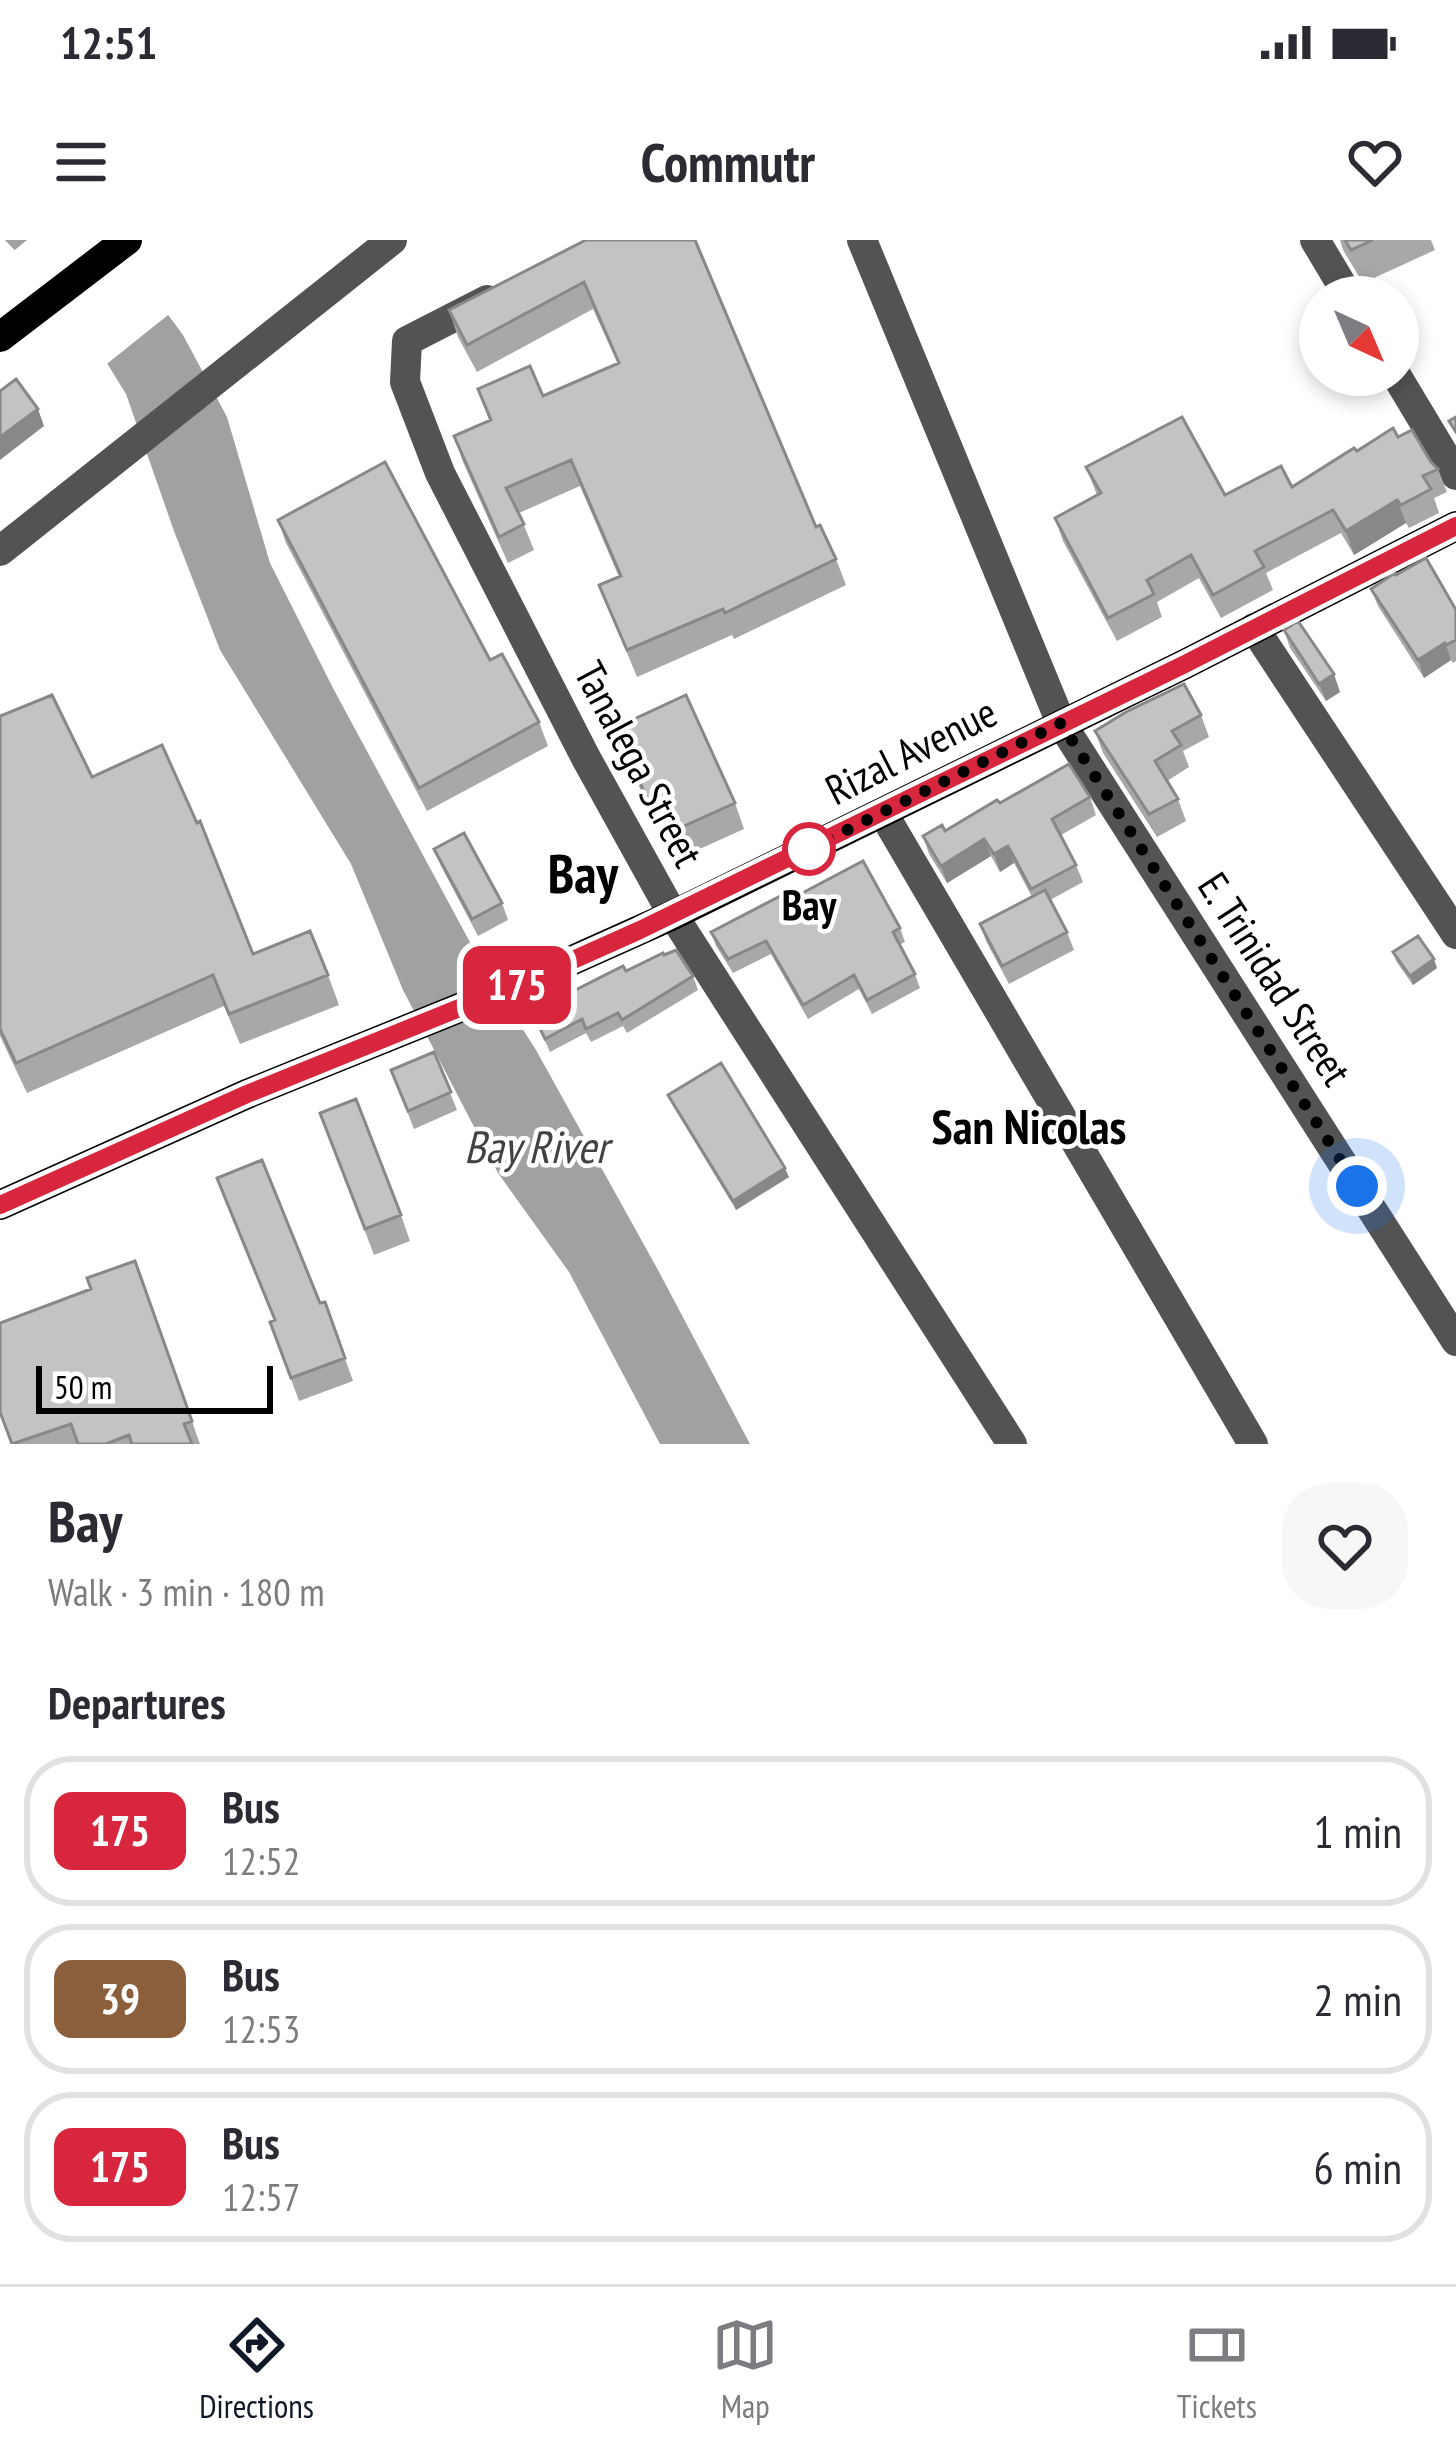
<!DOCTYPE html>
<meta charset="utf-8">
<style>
:root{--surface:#fff;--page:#f7f7f7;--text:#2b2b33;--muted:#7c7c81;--line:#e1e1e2;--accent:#111827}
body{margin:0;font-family:"PT Sans Narrow",sans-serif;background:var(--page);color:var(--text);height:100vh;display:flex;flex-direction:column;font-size:45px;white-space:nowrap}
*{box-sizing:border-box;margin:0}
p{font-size:39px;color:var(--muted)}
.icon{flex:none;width:66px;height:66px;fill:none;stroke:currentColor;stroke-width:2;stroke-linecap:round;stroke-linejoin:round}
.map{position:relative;height:1204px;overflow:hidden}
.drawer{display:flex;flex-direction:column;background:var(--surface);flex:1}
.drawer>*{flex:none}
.badge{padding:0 24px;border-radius:18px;font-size:42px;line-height:78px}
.needle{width:78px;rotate:136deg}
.buttons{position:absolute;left:1299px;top:36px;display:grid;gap:24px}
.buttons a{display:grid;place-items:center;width:120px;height:120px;border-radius:50%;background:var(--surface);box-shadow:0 6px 18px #0003;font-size:60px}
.scale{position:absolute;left:36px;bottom:30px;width:237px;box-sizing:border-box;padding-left:12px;border:6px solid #000;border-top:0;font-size:33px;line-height:42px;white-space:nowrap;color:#000;-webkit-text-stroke:9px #fff;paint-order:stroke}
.you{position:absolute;width:60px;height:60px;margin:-30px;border:9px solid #fff;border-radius:50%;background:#1a73e8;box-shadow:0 0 0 18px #1a73e833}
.map>.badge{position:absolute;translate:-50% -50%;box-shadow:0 0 0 6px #fff}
h2{padding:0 48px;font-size:45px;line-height:108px}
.round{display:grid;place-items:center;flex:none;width:126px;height:126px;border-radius:48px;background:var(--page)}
.overview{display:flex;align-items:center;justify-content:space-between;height:204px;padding:0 48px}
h1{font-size:57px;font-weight:600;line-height:90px}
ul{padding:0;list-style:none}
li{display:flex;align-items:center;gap:36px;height:150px;margin:0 24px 18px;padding:0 24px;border:6px solid var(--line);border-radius:48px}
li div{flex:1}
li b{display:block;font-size:45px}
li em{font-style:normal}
li .badge{min-width:132px;font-weight:700;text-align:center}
.status{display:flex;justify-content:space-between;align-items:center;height:84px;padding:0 60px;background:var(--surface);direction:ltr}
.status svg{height:33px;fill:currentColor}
header{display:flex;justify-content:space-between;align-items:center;height:156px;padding:0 48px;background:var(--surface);font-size:54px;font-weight:600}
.menu{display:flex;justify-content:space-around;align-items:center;height:168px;border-top:3px solid var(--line);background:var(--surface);font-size:33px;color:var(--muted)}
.menu a{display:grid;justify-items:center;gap:6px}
.menu .selected{color:var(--accent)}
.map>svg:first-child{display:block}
.water{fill:#a1a1a1}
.pier{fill:#fff}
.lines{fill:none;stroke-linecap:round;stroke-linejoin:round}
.minor{stroke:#535353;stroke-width:30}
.major{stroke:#000;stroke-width:30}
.wall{fill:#a8a8a8}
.shaded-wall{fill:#888}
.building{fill:#c3c3c3;stroke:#888;stroke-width:3}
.line-casing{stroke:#fff;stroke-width:27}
.line{stroke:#d7263d;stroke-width:18}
.walk{stroke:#000;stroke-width:12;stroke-dasharray:0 21.6}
.stop-dot{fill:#fff;stroke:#d7263d;stroke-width:6}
.labels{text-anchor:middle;stroke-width:9;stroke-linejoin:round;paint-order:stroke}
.street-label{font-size:42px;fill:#000;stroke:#fff}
.stop-label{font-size:42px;font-weight:bold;fill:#000;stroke:#fff}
.water-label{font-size:45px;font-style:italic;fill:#424242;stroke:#fff}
.quarter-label{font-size:48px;font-weight:bold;fill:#000;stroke:#fff}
.district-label{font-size:54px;font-weight:bold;fill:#000;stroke:#fff}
</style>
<div class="status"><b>12:51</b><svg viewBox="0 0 49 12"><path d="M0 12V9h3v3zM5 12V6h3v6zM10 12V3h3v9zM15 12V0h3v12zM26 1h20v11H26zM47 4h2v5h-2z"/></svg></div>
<header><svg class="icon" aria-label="menu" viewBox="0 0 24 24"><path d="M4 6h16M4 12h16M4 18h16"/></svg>Commutr<svg class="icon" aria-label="heart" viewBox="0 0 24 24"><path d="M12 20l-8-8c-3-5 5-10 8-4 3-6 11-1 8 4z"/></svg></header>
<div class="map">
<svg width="1456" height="1204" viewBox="0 0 1456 1204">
<rect width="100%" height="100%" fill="#fff"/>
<path class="water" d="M 5,0 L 88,0 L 138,34 L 183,95 L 227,177 L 270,323 L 334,450 L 485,730 L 536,810 L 658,1030 L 750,1204 L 660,1204 L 569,1032 L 498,933 L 403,750 L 351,624 L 220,410 L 174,291 L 126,154 L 79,78 Z"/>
<path class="pier" d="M 27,0 L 98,0 L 142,29 L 173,71 L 103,127 L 74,81 L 10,14 Z"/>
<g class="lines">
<path class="minor" d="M 862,0 L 1061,483 L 1456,1101
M 1315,0 L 1349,57
M 487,60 L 407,101 L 405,142 L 440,233 L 586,518 L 673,675 L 1012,1204
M 1396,135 L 1456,235
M 0,311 L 392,0
M 1254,388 L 1456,694
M 883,573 L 1253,1204"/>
<path class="major" d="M 0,97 L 127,0
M 0,965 L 247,854 L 526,741 L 673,675 L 1185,424 L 1456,286"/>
</g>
<path class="wall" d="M 586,0 L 816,287 L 836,319 L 846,345 L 734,399 L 732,395 L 637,437 L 599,345 L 619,337 L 580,246 L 519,273 L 534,310 L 508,323 L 463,222 L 454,196 L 489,180 L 478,149 L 543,156 L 618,124 L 593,69 L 477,132 L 458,97 L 449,70 Z
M 1340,0 L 1431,0 L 1435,10 L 1363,43 L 1343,10 Z
M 1398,197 L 1438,229 L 1447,252 L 1434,258 L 1439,273 L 1409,288 L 1406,283 L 1354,315 L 1341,293 L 1266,333 L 1273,350 L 1221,378 L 1199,338 L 1157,362 L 1162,377 L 1117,401 L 1063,301 L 1055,278 L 1097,255 L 1086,227 L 1225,255 L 1292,247 L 1357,211 Z
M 278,280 L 490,420 L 539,482 L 548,506 L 427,571 L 286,303 Z
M 1396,335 L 1456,370 L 1456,421 L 1453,423 L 1451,420 L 1424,438 L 1378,366 L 1371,349 Z
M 1284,390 L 1340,452 L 1326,461 L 1290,408 Z
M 1201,475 L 1209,497 L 1183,511 L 1189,527 L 1167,541 L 1178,559 L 1186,581 L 1157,597 L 1103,513 L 1095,491 Z
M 0,476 L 92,537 L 253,714 L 328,735 L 339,765 L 240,804 L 224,766 L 27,853 L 0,796 Z
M 615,488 L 735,563 L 744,589 L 673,621 L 624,513 Z
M 1090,557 L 1096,575 L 1061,595 L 1076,625 L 1083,642 L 1050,660 L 1067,692 L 1074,710 L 1009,744 L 986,701 L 980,684 L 1032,657 L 1014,623 L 1000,632 L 991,616 L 947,643 L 929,614 L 923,596 L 945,591 L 1000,563 Z
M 434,609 L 502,663 L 508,680 L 478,696 L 441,626 Z
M 900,688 L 905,702 L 899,705 L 915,734 L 920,748 L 872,774 L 859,749 L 808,779 L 771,714 L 733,733 L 716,706 L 711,692 Z
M 1393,712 L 1437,728 L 1413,745 L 1396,721 Z
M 664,715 L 693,736 L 698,750 L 627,793 L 623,786 L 591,802 L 586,793 L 550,812 L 532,772 Z
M 434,812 L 457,870 L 414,889 L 391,830 Z
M 668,855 L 789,937 L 736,970 L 672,864 Z
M 320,873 L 401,975 L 410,1001 L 374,1015 Z
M 135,1021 L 200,1204 L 12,1204 L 91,1049 Z
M 325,1062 L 353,1141 L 299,1161 L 270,1082 Z"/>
<path class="shaded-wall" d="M 38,169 L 44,186 L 0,220 L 0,197 Z
M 1397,260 L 1406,283 L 1354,315 L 1346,291 Z
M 1445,403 L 1451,420 L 1424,438 L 1418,420 Z
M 1334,434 L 1340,452 L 1326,461 L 1319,444 Z
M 984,599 L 991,616 L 947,643 L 941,626 Z
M 1008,606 L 1014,623 L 1000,632 L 994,614 Z
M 1434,719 L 1437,728 L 1413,745 L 1410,736 Z
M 785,928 L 789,937 L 736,970 L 733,961 Z"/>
<path class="building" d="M 586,0 L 695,0 L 816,287 L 820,285 L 836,319 L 725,373 L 723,369 L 627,410 L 599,345 L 621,336 L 571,220 L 506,248 L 524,284 L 499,297 L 454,196 L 491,180 L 478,149 L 530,126 L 543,156 L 619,123 L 584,42 L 467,105 L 449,70 Z
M 1345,0 L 1373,0 L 1351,10 Z
M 16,139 L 38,169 L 0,197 L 0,151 Z
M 1182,177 L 1225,255 L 1281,226 L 1292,247 L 1354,208 L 1357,211 L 1393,188 L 1398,197 L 1412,190 L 1431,222 L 1438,229 L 1423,236 L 1431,249 L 1401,265 L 1397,260 L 1346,291 L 1333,270 L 1255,311 L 1264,327 L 1213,355 L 1191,315 L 1147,340 L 1154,354 L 1108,378 L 1055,278 L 1101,253 L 1086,227 Z
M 1456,177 L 1456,192 L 1449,181 Z
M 385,222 L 490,420 L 502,414 L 539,482 L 419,548 L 278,280 Z
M 1426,318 L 1456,370 L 1456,400 L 1446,405 L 1445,403 L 1418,420 L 1371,349 L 1395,333 L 1396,335 Z
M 1298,381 L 1334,434 L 1319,444 L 1284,390 Z
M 1184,444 L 1201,475 L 1172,491 L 1181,505 L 1155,521 L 1178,559 L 1149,574 L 1095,491 L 1126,472 Z
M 52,455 L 92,537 L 162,505 L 197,583 L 200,581 L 253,714 L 310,691 L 328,735 L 229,774 L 213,735 L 16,823 L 0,789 L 0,476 Z
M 686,455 L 735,563 L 664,595 L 615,488 Z
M 1069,524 L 1090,557 L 1052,579 L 1076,625 L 1031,649 L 1008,606 L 994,614 L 984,599 L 941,626 L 923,596 L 942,585 L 945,591 L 997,560 L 1000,563 Z
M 464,593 L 502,663 L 472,679 L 434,609 Z
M 863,621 L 900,688 L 893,692 L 915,734 L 867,760 L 854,735 L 803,765 L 766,701 L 728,719 L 711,692 L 786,653 L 789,660 Z
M 1045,650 L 1067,692 L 1002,726 L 980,684 Z
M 1418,696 L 1434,719 L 1410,736 L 1393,712 Z
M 676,710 L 693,736 L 622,780 L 618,773 L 586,789 L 582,779 L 545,799 L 532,772 L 623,726 L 626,731 L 663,713 L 664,715 Z
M 434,812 L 451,852 L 408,871 L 391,830 Z
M 721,823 L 785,928 L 733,961 L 668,855 Z
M 356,859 L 401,975 L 365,989 L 320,873 Z
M 262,920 L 320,1063 L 325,1062 L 345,1118 L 291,1138 L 270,1082 L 275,1080 L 217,938 Z
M 135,1021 L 192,1181 L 184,1184 L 192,1204 L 132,1204 L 129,1195 L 106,1204 L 78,1204 L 71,1184 L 12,1204 L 0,1172 L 0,1083 L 91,1049 L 87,1038 Z"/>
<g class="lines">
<g class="line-casing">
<path id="line" d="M 0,965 L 247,854 L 526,741 L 640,690 L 1185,424 L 1456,286"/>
</g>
<use href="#line" class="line"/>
<path class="walk" d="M 809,609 L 1061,483 L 1357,946"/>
</g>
<circle class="stop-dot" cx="809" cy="609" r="24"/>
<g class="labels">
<g class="street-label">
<text transform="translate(911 511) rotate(-27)" y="15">Rizal Avenue</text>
<text transform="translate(639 524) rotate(62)" y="15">Tanalega Street</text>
<text transform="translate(1275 739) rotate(57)" y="15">E. Trinidad Street</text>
</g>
<g class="stop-label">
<text x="809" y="680">Bay</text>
</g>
<g class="water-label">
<text x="536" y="923">Bay River</text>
</g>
<g class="quarter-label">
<text x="1029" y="904">San Nicolas</text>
</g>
<g class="district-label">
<text x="583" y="653">Bay</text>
</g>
</g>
</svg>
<div class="buttons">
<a><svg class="needle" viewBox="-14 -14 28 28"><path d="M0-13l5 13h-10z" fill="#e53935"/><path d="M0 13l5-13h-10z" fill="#7c7c81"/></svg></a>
</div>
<div class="scale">50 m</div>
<div class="you" style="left:1357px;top:946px"></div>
<b class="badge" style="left:517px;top:745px;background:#d7263d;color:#fff">175</b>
</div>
<section class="drawer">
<div class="overview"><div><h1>Bay</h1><p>Walk · 3 min · 180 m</p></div><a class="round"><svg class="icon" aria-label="heart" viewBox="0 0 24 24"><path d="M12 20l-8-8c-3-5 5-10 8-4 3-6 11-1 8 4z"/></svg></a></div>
<h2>Departures</h2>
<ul>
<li><span class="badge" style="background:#d7263d;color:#fff">175</span><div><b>Bus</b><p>12:52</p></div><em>1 min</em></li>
<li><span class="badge" style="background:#8b5e3c;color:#fff">39</span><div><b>Bus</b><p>12:53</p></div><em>2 min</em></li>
<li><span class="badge" style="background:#d7263d;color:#fff">175</span><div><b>Bus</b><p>12:57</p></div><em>6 min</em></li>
</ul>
</section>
<nav class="menu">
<a class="selected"><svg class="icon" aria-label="directions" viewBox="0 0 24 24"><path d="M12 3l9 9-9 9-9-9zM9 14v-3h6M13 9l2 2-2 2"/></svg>Directions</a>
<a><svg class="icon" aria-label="map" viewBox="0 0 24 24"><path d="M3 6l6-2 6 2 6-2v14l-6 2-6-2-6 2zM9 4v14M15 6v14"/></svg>Map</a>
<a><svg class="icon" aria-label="tickets" viewBox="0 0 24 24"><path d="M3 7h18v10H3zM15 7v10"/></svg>Tickets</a>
</nav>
